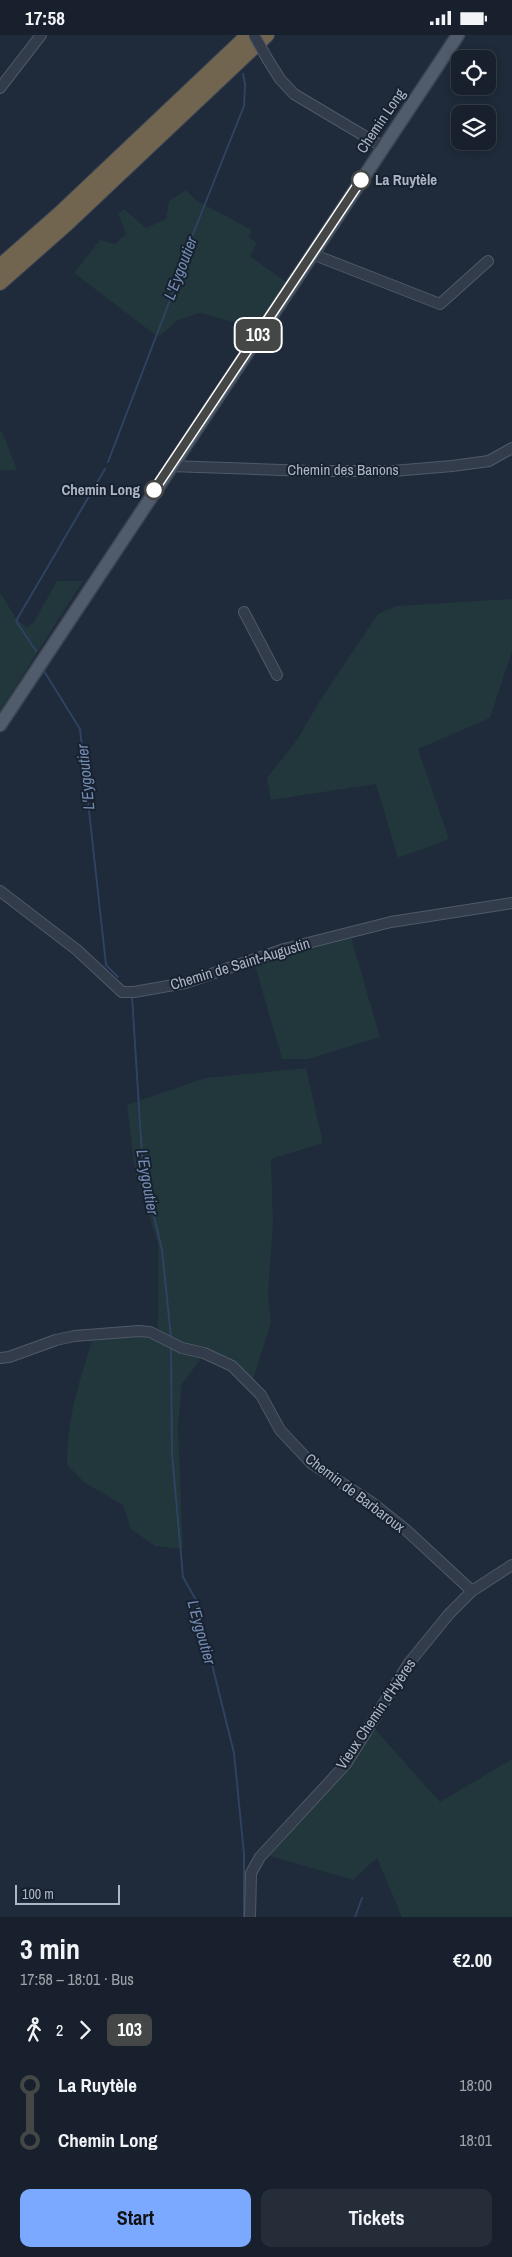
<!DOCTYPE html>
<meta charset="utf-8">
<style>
:root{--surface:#17202c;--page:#242d38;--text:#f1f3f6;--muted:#9ea3a9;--line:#363e48;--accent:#7aa9ff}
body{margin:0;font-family:"Archivo Narrow",sans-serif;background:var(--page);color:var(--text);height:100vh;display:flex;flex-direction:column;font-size:19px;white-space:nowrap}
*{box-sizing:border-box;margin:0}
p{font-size:16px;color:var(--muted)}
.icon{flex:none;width:28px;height:28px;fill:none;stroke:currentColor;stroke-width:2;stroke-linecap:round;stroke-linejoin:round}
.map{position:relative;height:1882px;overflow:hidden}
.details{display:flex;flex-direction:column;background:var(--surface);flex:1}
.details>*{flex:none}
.badge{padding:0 10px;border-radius:8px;font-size:18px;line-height:32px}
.controls{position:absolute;left:451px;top:15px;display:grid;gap:10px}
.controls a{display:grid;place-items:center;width:45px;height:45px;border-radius:10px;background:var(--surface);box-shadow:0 2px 8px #0003,0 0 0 1px var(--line);font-size:25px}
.scale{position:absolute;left:15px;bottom:12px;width:105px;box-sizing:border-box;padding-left:5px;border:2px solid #adb6c7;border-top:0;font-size:14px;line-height:18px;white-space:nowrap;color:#adb6c7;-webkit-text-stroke:4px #18212f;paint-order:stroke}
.map>.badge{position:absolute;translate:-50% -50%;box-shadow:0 0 0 2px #fff}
.legs{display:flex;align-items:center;gap:8px;height:55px;padding:0 20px;font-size:16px}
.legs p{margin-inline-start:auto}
.summary{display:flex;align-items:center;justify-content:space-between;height:85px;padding:0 20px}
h1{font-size:28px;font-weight:700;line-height:38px}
.action{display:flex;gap:10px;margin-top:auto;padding:10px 20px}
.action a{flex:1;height:58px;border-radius:10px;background:var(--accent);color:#111;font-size:20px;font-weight:700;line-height:58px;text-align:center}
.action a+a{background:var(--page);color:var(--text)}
ul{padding:0 20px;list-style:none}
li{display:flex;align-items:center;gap:18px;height:55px;font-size:19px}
li i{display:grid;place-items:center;width:8px;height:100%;margin:0 6px;background:currentColor}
li i::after{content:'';width:12px;height:12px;margin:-6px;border:4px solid;border-radius:50%;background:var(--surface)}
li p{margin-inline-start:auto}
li:first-child i{background:linear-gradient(#0000 50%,currentColor 0)}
li:last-child i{background:linear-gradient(currentColor 50%,#0000 0)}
.status{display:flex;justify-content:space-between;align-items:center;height:35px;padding:0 25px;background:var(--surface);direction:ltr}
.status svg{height:14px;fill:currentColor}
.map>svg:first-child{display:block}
.green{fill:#21373b}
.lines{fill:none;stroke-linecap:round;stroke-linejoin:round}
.stream{stroke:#2f4261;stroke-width:2}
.minor-casing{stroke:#505968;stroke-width:12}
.major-casing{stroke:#3c4554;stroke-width:15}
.highway-casing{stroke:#3d4655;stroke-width:16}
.minor{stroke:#333c4a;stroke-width:10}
.major{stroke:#505b6b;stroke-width:12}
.highway{stroke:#71654f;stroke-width:14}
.minor-bridge-casing{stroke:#505968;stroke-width:12;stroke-linecap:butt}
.minor-bridge{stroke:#333c4a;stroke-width:10}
.line-1-casing{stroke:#fff;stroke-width:11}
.line-1{stroke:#444746;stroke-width:8}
.stop-1-dot{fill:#fff;stroke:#444746;stroke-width:2.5}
.labels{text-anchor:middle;stroke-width:4;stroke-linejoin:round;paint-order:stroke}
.street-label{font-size:15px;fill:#adb6c7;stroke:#18212f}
.stop-label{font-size:15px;font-weight:bold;fill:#adb6c7;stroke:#18212f;text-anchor:start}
.water-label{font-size:16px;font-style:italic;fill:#738cb2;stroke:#18212f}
</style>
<div class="status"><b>17:58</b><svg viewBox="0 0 49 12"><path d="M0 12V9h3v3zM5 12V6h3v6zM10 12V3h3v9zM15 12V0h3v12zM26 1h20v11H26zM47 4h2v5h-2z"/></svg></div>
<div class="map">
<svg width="512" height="1882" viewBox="0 0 512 1882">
<rect width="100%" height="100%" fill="#1f2a3a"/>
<path class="green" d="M 186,155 L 196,165 L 252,195 L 248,202 L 257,207 L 250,221 L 286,247 L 254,293 L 200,278 L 178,285 L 158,302 L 74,238 L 100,205 L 115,209 L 126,199 L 118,178 L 124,174 L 146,193 L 166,184 L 169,166 Z
M 0,397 L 2,397 L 17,435 L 0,435 Z
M 57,546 L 83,546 L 0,676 L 0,557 L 15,582 L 27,593 L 34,587 Z
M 512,564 L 512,616 L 490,683 L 418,714 L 449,804 L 398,823 L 376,749 L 271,765 L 267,743 L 297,705 L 319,667 L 378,579 L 396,571 Z
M 350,899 L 380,1002 L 308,1024 L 282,1024 L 254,927 Z
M 306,1033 L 323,1108 L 271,1124 L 273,1188 L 268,1259 L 271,1288 L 253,1344 L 179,1308 L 158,1294 L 158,1209 L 135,1136 L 127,1070 L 205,1043 Z
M 140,1302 L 157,1305 L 203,1321 L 182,1349 L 178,1390 L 183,1514 L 155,1511 L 131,1494 L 123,1470 L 85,1448 L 67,1430 C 67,1383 78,1350 92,1306 L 112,1303 Z
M 375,1694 L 440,1767 L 512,1724 L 512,1882 L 402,1882 L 377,1823 L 353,1845 L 267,1820 L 339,1744 Z"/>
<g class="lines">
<path class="stream" d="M 108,427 L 178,244 L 185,219 L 244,71 L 245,49 L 243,39
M 36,616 L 16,586 L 105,434
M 44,636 L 80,694 L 106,930 L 118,942
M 132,962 L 143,1135 L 162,1215 L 171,1302
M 171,1312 L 172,1418 L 183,1542 L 196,1565 L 234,1718 L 244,1819 L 244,1882
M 355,1882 L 362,1863"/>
<g class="minor-casing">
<path id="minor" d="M 268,25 L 280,44 L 294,59 L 383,112
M 0,53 L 41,0
M 312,219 L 440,269 L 488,226
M 170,431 L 309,436 L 393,436 L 452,431 L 489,426 L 512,413
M 244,577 L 277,640
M 0,856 L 77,915 L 122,957 L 134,957 L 185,948 L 284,914 L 391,887 L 512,868
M 0,1323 L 9,1322 L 56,1305 L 74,1301 L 139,1296 L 150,1297 L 182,1313 L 204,1318 L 232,1331 L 261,1360 L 280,1395 L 311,1428 L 371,1467 L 405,1494 L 472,1556
M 250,1882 L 251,1838 L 260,1822 L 346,1729 L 409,1628 L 449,1579 L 472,1556 L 512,1530"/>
</g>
<g class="major-casing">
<path id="major" d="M 0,690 L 458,0"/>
</g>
<g class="highway-casing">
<path id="highway" d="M 0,231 L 60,178 L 248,0
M 0,248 L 68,188 L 267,0"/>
</g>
<use href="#minor" class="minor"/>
<use href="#major" class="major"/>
<use href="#highway" class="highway"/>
<g class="minor-bridge-casing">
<path id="minor-bridge" d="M 254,0 L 268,25"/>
</g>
<use href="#minor-bridge" class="minor-bridge"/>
</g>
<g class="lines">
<g class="line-1-casing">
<path id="line-1" d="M 154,455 L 361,145"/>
</g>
<use href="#line-1" class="line-1"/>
</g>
<g class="stop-1-dot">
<circle cx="361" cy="145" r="9"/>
<circle cx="154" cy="455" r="9"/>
</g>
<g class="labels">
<g class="street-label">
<text transform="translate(381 86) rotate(-56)" y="5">Chemin Long</text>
<text x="343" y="440">Chemin des Banons</text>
<text transform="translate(240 929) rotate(-17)" y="5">Chemin de Saint-Augustin</text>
<text transform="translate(355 1458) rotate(37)" y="5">Chemin de Barbaroux</text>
<text transform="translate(376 1679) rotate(-56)" y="5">Vieux Chemin d'Hyères</text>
</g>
<g class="stop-label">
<text x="375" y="150">La Ruytèle</text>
<text x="140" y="460" text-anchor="end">Chemin Long</text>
</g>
<g class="water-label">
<text transform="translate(180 233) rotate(-69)" y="6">L'Eygoutier</text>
<text transform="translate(85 742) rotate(-96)" y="6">L'Eygoutier</text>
<text transform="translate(148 1147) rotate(80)" y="6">L'Eygoutier</text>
<text transform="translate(202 1597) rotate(74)" y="6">L'Eygoutier</text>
</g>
</g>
</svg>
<div class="controls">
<a><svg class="icon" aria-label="locate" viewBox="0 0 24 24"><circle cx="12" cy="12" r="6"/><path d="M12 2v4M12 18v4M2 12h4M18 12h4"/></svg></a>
<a><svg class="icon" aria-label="layers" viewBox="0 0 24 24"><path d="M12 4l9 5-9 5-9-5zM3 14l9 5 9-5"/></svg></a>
</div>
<div class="scale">100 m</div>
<b class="badge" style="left:258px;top:300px;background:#444746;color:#fff">103</b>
</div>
<section class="details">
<div class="summary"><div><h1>3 min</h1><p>17:58 – 18:01 · Bus</p></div><b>€2.00</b></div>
<div class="legs"><svg class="icon" aria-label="walk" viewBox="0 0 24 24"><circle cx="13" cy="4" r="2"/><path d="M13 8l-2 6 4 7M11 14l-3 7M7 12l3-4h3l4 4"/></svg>2<svg class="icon" aria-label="forward" viewBox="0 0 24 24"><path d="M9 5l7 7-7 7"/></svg><b class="badge" style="background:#444746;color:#fff">103</b></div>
<ul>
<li><i style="color:#444746"></i><b>La Ruytèle</b><p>18:00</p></li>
<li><i style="color:#444746"></i><b>Chemin Long</b><p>18:01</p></li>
</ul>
<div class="action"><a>Start</a><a>Tickets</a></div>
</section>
